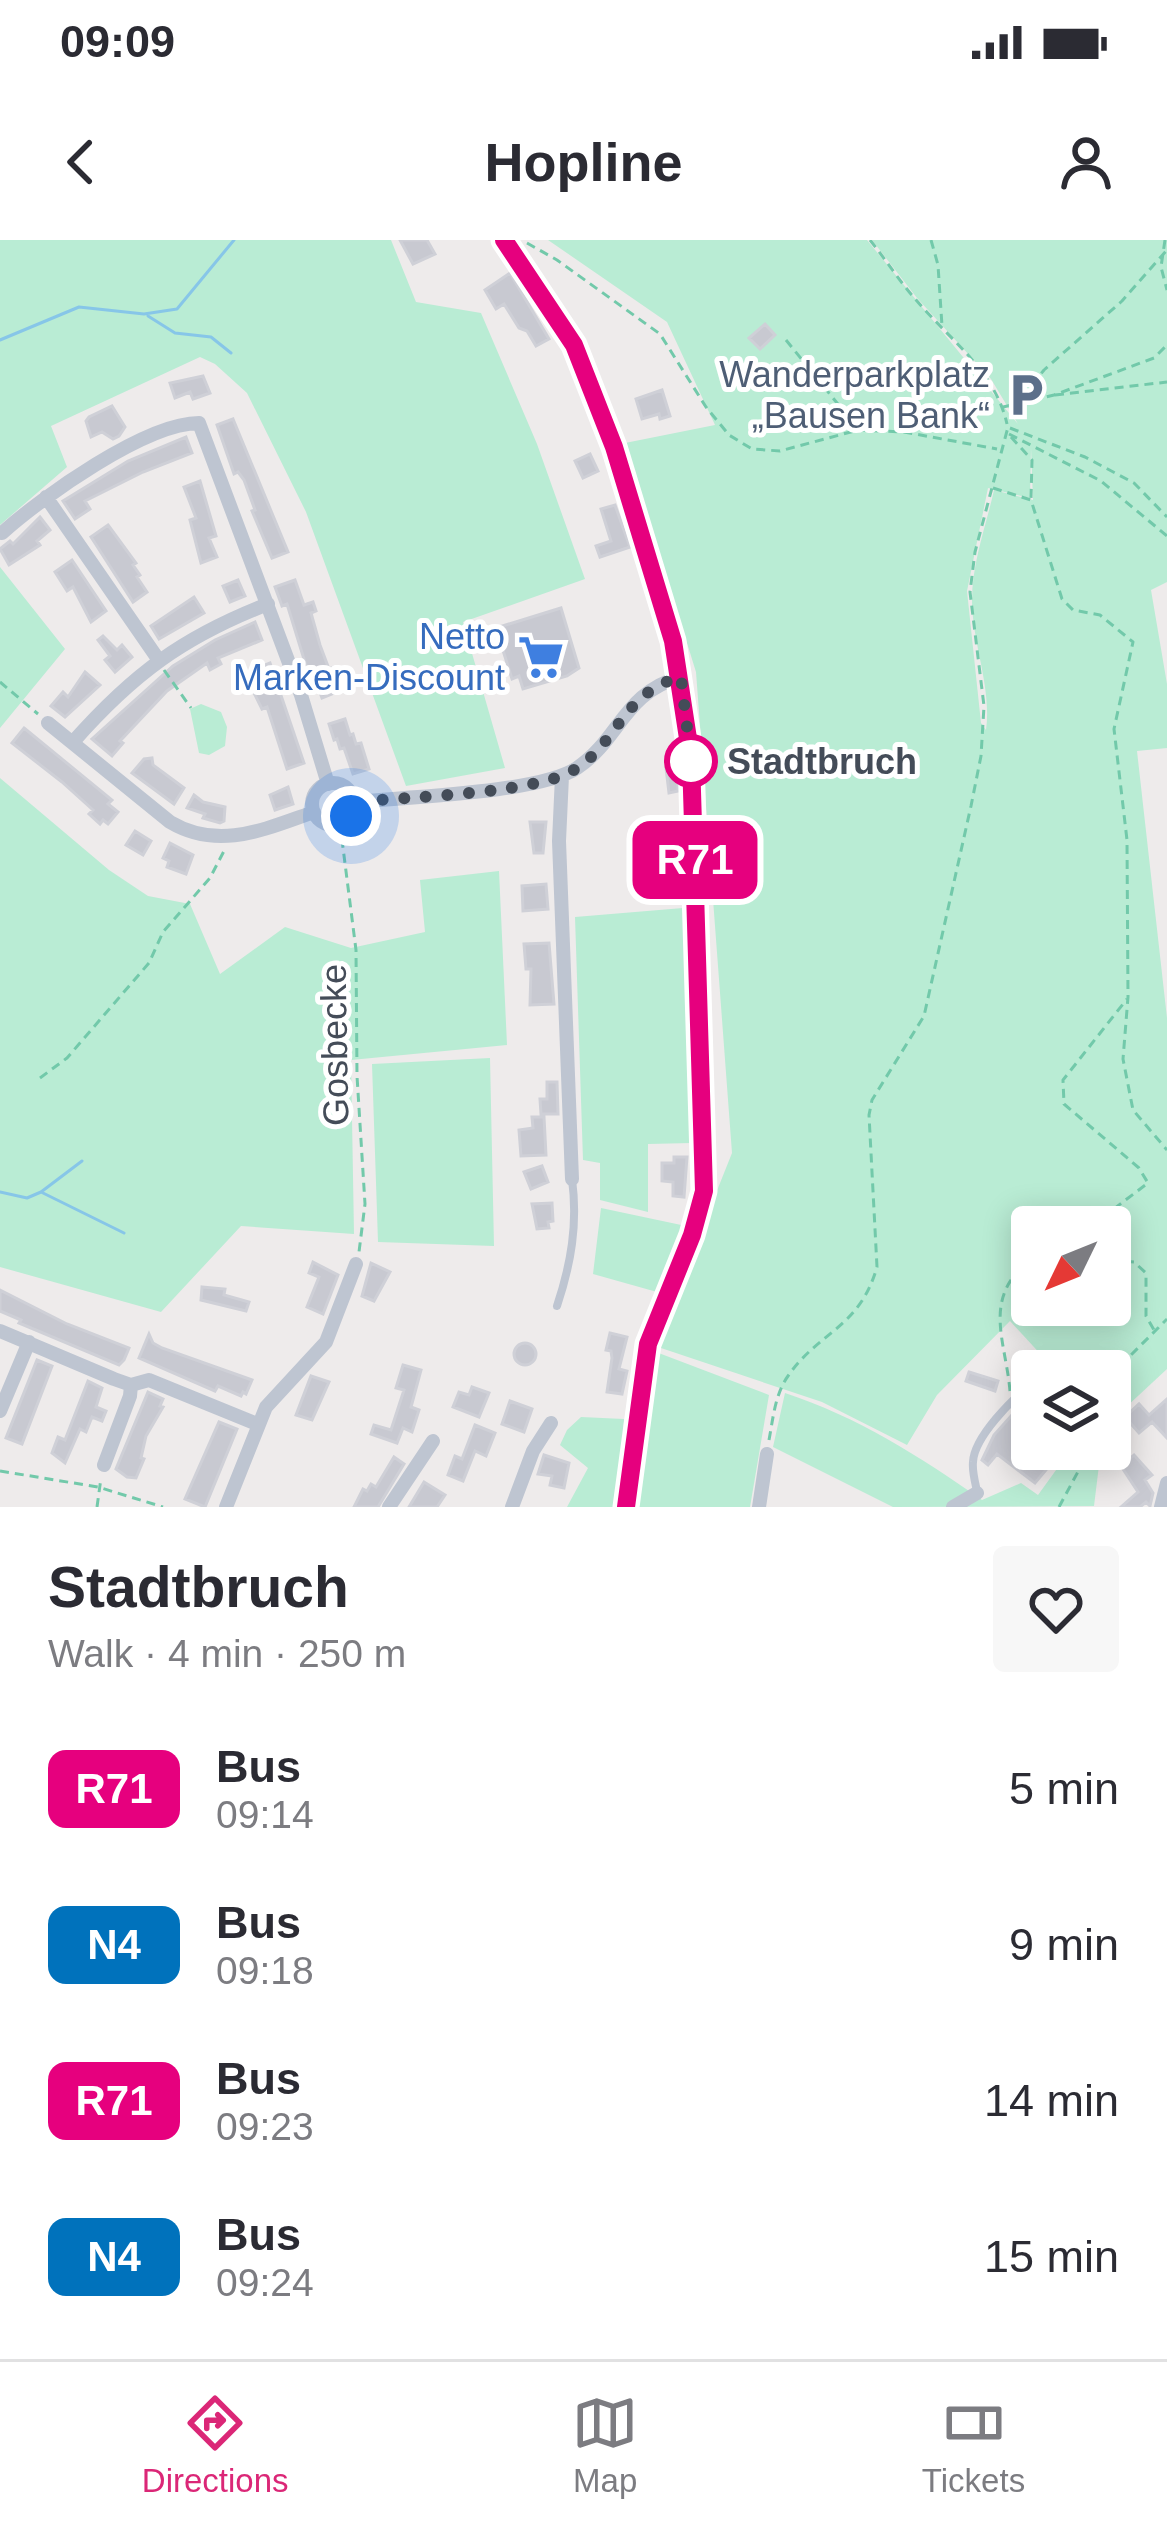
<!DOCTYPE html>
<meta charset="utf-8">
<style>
:root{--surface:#fff;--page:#f7f7f7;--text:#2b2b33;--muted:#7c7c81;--line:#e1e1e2;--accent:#db2777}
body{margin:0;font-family:Arial,sans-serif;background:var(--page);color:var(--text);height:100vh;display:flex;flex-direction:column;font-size:45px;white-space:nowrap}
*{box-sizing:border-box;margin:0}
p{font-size:39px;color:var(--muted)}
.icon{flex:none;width:66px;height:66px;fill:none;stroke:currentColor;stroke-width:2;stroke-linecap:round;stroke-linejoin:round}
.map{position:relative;height:1267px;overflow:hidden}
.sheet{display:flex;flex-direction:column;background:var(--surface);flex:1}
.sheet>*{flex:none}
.badge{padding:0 24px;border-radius:18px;font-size:42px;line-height:78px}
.needle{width:78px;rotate:227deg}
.buttons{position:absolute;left:1011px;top:966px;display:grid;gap:24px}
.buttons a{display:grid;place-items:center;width:120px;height:120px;border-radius:12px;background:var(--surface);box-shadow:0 6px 30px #0003;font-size:60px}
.you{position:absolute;width:60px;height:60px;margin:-30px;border:9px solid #fff;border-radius:50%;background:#1a73e8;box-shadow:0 0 0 18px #1a73e833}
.map>.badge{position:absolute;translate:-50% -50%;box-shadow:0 0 0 6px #fff}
.round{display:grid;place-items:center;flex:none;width:126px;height:126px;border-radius:12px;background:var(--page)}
.overview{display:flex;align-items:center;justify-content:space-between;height:204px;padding:0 48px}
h1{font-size:57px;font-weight:800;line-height:90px}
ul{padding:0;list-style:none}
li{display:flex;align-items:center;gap:36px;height:156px;padding:0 48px}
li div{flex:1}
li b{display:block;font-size:45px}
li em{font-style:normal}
li .badge{min-width:132px;font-weight:700;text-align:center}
.status{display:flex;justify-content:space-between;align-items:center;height:84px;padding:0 60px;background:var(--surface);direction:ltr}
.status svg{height:33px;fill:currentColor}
header{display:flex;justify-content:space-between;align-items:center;height:156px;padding:0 48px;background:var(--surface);font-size:54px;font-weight:800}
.tab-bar{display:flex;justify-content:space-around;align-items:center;height:168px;border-top:3px solid var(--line);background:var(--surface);font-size:33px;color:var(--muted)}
.tab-bar a{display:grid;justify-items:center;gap:6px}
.tab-bar .selected{color:var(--accent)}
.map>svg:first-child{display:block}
.green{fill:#b9ecd4;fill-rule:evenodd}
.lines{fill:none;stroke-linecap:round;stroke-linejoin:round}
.stream{stroke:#87c6e8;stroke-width:3}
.building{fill:#c8c9d1;stroke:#cfd0d7;stroke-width:3}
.path{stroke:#72c9aa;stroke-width:3;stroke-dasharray:9 6;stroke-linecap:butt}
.lane{stroke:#bec5d1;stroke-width:8}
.street{stroke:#bec5d1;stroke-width:14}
.secondary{stroke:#bec5d4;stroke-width:18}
.line-casing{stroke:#fff;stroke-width:27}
.line{stroke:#e6007e;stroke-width:18}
.walk{stroke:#444c58;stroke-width:12;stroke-dasharray:0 21.6}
.stop-dot{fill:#fff;stroke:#e6007e;stroke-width:6}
.labels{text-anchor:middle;stroke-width:10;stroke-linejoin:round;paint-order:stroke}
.service-label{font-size:36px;fill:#4e5e75;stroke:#fff;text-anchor:end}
.shop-label{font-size:36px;fill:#366cbe;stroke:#fff;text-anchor:end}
.stop-label{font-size:36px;font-weight:bold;fill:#444c58;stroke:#fff;text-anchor:start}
.street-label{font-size:36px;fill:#444c58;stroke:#fff}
</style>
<div class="status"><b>09:09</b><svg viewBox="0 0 49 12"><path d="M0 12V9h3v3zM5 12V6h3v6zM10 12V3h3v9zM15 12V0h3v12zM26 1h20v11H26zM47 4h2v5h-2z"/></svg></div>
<header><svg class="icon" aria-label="back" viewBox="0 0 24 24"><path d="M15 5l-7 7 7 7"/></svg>Hopline<svg class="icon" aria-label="person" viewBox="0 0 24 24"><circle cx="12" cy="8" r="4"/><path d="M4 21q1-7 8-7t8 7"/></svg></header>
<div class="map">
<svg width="1167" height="1267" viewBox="0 0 1167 1267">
<rect width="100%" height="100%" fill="#eeebeb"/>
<path class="green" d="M 0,0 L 391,0 L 416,62 L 481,73 L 537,204 L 585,339 L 463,382 L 505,528 L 406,546 L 306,272 L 247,153 L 215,124 L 200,117 L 51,186 L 67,227 L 0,285 Z
M 548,0 L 867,0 L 1018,184 L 991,139 L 917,58 L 872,0 L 1167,0 L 1167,342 L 1151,350 L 1167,444 L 1167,508 L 1137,511 L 1167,778 L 1167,1129 L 1110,1182 L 1110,1131 L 1056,1131 L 1010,1081 L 937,1155 L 907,1205 L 822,1162 L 655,1106 L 732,913 L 696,432 L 625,203 L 715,185 L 667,82 ZM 1031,208 L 1033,260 L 994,250 C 986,286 972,323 972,360 C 972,403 992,447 986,490 L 981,483 L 967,351 L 988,248 L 1030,258 ZM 1032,987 L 1110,987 L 1110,1065 L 1032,1065 Z
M 0,327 L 65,409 L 0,488 Z
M 201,464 L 221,472 L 227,487 L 225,506 L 209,515 L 199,513 L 190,469 Z
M 0,538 L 109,630 L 148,656 L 190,664 L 220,734 L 285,687 L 351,708 L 425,692 L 420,640 L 499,631 L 507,805 L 351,820 L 354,994 L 241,986 L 161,1072 L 0,1027 Z
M 683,668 L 692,903 L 648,904 L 648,972 L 600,960 L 600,923 L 583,920 L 575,677 Z
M 490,818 L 494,1006 L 378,1002 L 372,824 Z
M 601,968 L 686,986 L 657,1052 L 593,1034 Z
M 656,1112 L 769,1155 L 750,1267 L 637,1267 Z
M 785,1153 C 858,1177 919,1216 982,1260 L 1021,1243 L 1038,1255 L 1064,1219 L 1066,1209 L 1101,1209 L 1094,1266 L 893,1267 L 773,1207 Z
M 581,1177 L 624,1179 L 619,1267 L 567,1267 L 588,1228 L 560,1205 L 567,1190 Z"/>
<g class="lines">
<path class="stream" d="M 148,76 L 175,93 L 211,97 L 231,113
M 0,100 L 79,67 L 144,74 L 177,69 L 234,0
M 0,952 L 27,958 L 41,952 L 124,993
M 41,952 L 82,921"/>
</g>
<path class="building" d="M 400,0 L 427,0 L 435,14 L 413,24 Z
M 510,33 L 549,99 L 536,106 L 527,91 L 519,88 L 504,64 L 496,69 L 485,50 Z
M 765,84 L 775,95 L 760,109 L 749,98 Z
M 203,136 L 210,153 L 193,159 L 190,152 L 175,158 L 170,143 Z
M 662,150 L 670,176 L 660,179 L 659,174 L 642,179 L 636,159 Z
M 112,166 L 125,187 L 119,196 L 113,199 L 102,192 L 91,197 L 86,181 L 89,177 Z
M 233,179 L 288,312 L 272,318 L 252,271 L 255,270 L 244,240 L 238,232 L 234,234 L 217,185 Z
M 186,197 L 192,213 L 143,232 L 85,261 L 90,269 L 75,279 L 63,261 L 128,221 Z
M 590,214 L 598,231 L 583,238 L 575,221 Z
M 200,241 L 216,296 L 209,298 L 217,317 L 201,323 L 190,280 L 196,278 L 184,247 Z
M 615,265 L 630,307 L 600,317 L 596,306 L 611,301 L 601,269 Z
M 40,277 L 50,290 L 37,301 L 40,305 L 9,325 L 0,309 L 10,301 L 13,304 Z
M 108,285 L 136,323 L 133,325 L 140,335 L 137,337 L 147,352 L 133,362 L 91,297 Z
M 72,320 L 106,371 L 91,382 L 73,347 L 67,351 L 55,332 Z
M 238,340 L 245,356 L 230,362 L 223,346 Z
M 295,340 L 304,365 L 313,362 L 316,371 L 311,373 L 320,405 L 329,429 L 334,427 L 338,438 L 333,440 L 337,452 L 322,458 L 311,428 L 307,429 L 287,364 L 282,366 L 275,347 Z
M 194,357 L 204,373 L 159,399 L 151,386 Z
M 561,368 L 579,428 L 567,436 L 523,449 L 519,436 L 512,439 L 496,388 Z
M 255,382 L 262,400 L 218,418 L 221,424 L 210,430 L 207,423 L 167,451 L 120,501 L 123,503 L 112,516 L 92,499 L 173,426 L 215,400 Z
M 103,396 L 117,410 L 122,405 L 132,417 L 115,432 L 105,420 L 110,416 L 98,400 Z
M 270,423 L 304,523 L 287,529 L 267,467 L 262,469 L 250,445 L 259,441 L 255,429 Z
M 85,432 L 100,445 L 65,477 L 51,466 L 63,452 L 68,457 Z
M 345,479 L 350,495 L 353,494 L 356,504 L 361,503 L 369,529 L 353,534 L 344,508 L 340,509 L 337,499 L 334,500 L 329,484 Z
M 24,488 L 112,560 L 108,564 L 118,572 L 108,584 L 103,580 L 100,584 L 89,574 L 93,570 L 62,542 L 12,503 Z
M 152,518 L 153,525 L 184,548 L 174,564 L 132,533 L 144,519 Z
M 678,526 L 678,551 L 669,553 L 666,528 Z
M 288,547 L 293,564 L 275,570 L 270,555 Z
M 194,555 L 203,562 L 225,567 L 224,581 L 220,583 L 203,578 L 205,574 L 187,568 Z
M 530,582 L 546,582 L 543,613 L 534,613 Z
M 135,591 L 151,601 L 143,615 L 126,605 Z
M 170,603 L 193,615 L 186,634 L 167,627 L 169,621 L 163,618 Z
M 546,644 L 548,669 L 523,671 L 522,646 Z
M 549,703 L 554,764 L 530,765 L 531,729 L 526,729 L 524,704 Z
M 547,842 L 557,842 L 558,874 L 541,874 L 540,859 L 547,859 Z
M 532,877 L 544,877 L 546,915 L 521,916 L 519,890 L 533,888 Z
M 674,917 L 687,917 L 684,957 L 673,956 L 673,942 L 662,941 L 662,923 L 674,923 Z
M 542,926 L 548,942 L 531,949 L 524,932 Z
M 552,963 L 553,981 L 548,982 L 549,988 L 537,989 L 532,964 Z
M 313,1022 L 338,1035 L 323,1074 L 307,1067 L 319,1037 L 309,1033 Z
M 371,1023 L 390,1032 L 374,1061 L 362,1056 Z
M 202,1047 L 225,1049 L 224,1055 L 249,1062 L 246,1071 L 201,1060 Z
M 0,1050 L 67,1084 L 129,1108 L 124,1120 L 119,1125 L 19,1083 L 21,1080 L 0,1071 Z
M 610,1093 L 627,1097 L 619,1129 L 627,1131 L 622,1154 L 607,1152 L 612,1118 L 611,1111 L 606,1110 Z
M 149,1094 L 153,1103 L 162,1108 L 252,1140 L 246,1154 L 243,1152 L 241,1156 L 218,1146 L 215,1151 L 139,1118 Z
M514 1114a11 11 0 1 1 22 0a11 11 0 1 1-22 0Z
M 37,1120 L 52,1126 L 22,1204 L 6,1198 Z
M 403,1125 L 421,1130 L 411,1167 L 419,1170 L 412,1192 L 403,1188 L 397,1203 L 371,1194 L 374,1185 L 391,1190 L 404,1150 L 396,1148 Z
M 969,1132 L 998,1141 L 995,1151 L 966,1141 Z
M 311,1136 L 329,1142 L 312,1180 L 296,1175 Z
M 88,1141 L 102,1148 L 96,1167 L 106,1171 L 102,1181 L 92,1177 L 86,1192 L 80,1189 L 65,1223 L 52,1213 L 58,1197 L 65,1200 Z
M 472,1147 L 489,1153 L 479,1177 L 453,1167 L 459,1152 L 469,1155 Z
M 148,1152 L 163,1159 L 160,1166 L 163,1167 L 146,1196 L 141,1218 L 144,1219 L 136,1238 L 127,1237 L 116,1229 Z
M 1167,1159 L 1167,1198 L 1152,1182 L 1139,1193 L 1125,1177 L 1139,1164 L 1149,1175 Z
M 510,1161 L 532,1169 L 524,1192 L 502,1184 Z
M 1020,1166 L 1029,1173 L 1017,1188 L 1032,1199 L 1032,1209 L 1044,1209 L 1056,1218 L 1035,1243 L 997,1214 L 988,1225 L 982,1220 L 994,1195 Z
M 219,1182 L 237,1189 L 205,1267 L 185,1259 Z
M 475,1185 L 495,1193 L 486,1216 L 475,1211 L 463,1241 L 448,1235 L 455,1216 L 462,1219 Z
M 544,1215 L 569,1223 L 564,1248 L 550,1245 L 552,1236 L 538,1234 Z
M 1134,1215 L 1152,1235 L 1145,1240 L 1153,1253 L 1150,1266 L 1146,1262 L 1140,1267 L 1121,1267 L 1138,1252 L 1121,1226 Z
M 394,1217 L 404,1224 L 378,1267 L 354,1267 L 363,1249 L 367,1251 L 371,1244 L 376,1247 Z
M 424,1242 L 445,1255 L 437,1267 L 409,1267 Z"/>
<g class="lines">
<path class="path" d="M 870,0 C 886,20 900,42 917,61 C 951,101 995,131 1007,184
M 931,0 L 938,25 L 942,86
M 1165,0 L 1161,27 L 1167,50
M 527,3 L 557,20 L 660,94 L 706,167 L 729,195 L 752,209 L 780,211 L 858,190 L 904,192 L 997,209
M 786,100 L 858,189
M 1055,155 L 1167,142
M 1033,161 L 1035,141 L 1044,130 L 1122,61 L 1167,10
M 1003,167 L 1054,155 L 1154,118 L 1167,105
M 1010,188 L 1085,217 L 1134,243 L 1167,277
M 1009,194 L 1101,241 L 1167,296
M 1011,197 L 1032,220 L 1031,258
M 993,248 L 1031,260 L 1062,359 L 1073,370 L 1100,375 L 1133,402 L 1114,489 L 1127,600 L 1128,757 L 1123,819 L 1133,870 L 1167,910
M 164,430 L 191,468
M 0,442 L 38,474
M 340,584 L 356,710 L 357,836 L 365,964 L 359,1012
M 40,838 L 67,818 L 149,723 L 163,692 L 210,638 L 225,609
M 1090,987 L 1148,943 L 1139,928 L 1064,864 L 1063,840 L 1127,759
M 1032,1019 L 1020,1029 L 1032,1033
M 1110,1020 L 1134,1022 L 1146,1033 L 1146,1076 L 1154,1090
M 1110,1136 L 1167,1079
M 1010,1151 C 1006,1104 985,1065 1020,1029
M 769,1200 C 773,1179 775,1154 788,1136 C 819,1091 859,1089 877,1027 L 869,875 L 872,860 L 924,776 L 971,566 L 981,516 L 984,466 L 970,352 L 975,312 L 1008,187
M 0,1231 L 98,1247 L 163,1267
M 97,1267 L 101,1238
M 1059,1267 L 1080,1228 L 1086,1209"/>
<path class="lane" d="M 557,1066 C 571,1024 578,984 572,939
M 977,1251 C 975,1242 972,1231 973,1222 C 974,1197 1013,1158 1032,1144"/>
<path class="street" d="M 46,257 L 158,419
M 2,293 C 42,257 146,183 199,183 L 301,455 L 328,544
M 48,483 L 170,582 C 219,611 265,589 314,572
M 73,502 C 133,434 183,397 268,364
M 562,536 L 559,601 L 572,939
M312 564a21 21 0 1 1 42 0a21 21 0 1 1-42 0Z
M 354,562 C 404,557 540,553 577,528 C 620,499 624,452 681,437
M 0,1091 L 114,1139 L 131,1145 L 149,1140 L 257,1184
M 0,1171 L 29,1102
M 104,1225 L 130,1156 L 131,1145
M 226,1267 L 266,1167 L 326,1102 L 356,1024
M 389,1267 L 433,1201
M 512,1267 L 533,1211 L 551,1183
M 759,1267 L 767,1214
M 953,1267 L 977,1253
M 1161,1267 L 1167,1243"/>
<path class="secondary" d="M 504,0 L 574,105 L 613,207 L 673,401 L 691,518 L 703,951 L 691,996 L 648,1104 L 626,1267"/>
</g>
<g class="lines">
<g class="line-casing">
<path id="line" d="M 504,0 L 574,105 L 614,207 L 673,401 L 691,518 L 704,951 L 692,995 L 648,1104 L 626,1267"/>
</g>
<use href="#line" class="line"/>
<path class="walk" d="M 351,576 L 354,562 C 405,557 532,554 572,531 C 618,505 622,452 681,437 L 691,521"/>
</g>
<defs>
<g id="parking-bare" transform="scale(3.6)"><path d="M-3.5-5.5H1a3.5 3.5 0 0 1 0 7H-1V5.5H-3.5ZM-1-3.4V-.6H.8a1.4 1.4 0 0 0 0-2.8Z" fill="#5c6f8a" stroke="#fff" stroke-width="2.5" paint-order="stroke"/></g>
<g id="supermarket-bare" transform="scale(3.6)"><path d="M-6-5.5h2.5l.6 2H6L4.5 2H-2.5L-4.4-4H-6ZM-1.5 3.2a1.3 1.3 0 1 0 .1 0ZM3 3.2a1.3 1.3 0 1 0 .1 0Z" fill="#3f7fe0" stroke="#fff" stroke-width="2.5" paint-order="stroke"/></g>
</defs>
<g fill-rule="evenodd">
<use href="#parking-bare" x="1026" y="155"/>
<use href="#supermarket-bare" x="541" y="417"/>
</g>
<circle class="stop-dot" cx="691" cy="521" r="24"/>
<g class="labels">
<g class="service-label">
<text x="990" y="147">Wanderparkplatz<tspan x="990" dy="41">„Bausen Bank“</tspan></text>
</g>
<g class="shop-label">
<text x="505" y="409">Netto<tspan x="505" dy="41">Marken-Discount</tspan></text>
</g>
<g class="stop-label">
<text x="727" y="534">Stadtbruch</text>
</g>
<g class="street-label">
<text transform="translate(334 805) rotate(-91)" y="13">Gosbecke</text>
</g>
</g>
</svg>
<div class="buttons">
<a><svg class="needle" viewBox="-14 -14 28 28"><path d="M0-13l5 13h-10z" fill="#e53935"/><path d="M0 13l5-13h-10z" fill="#7c7c81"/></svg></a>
<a><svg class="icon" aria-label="layers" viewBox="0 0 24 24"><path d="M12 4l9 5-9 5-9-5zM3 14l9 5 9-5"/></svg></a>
</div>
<div class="you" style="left:351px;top:576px"></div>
<b class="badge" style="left:695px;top:620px;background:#e6007e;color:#fff">R71</b>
</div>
<section class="sheet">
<div class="overview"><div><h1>Stadtbruch</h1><p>Walk · 4 min · 250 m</p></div><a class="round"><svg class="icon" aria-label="heart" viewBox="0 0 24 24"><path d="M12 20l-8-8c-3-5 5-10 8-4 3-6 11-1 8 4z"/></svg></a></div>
<ul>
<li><span class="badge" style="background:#e6007e;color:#fff">R71</span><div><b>Bus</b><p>09:14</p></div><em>5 min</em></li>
<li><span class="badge" style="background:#0072bc;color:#fff">N4</span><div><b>Bus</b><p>09:18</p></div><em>9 min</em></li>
<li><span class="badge" style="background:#e6007e;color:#fff">R71</span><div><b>Bus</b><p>09:23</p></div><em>14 min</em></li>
<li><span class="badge" style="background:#0072bc;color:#fff">N4</span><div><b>Bus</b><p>09:24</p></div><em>15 min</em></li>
</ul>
</section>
<nav class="tab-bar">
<a class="selected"><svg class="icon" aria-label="directions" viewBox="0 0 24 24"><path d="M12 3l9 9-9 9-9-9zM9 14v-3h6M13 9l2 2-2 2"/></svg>Directions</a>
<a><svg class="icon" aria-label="map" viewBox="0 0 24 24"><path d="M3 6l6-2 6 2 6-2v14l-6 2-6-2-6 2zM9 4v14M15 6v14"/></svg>Map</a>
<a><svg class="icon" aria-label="tickets" viewBox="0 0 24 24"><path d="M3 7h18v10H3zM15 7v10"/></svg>Tickets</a>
</nav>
